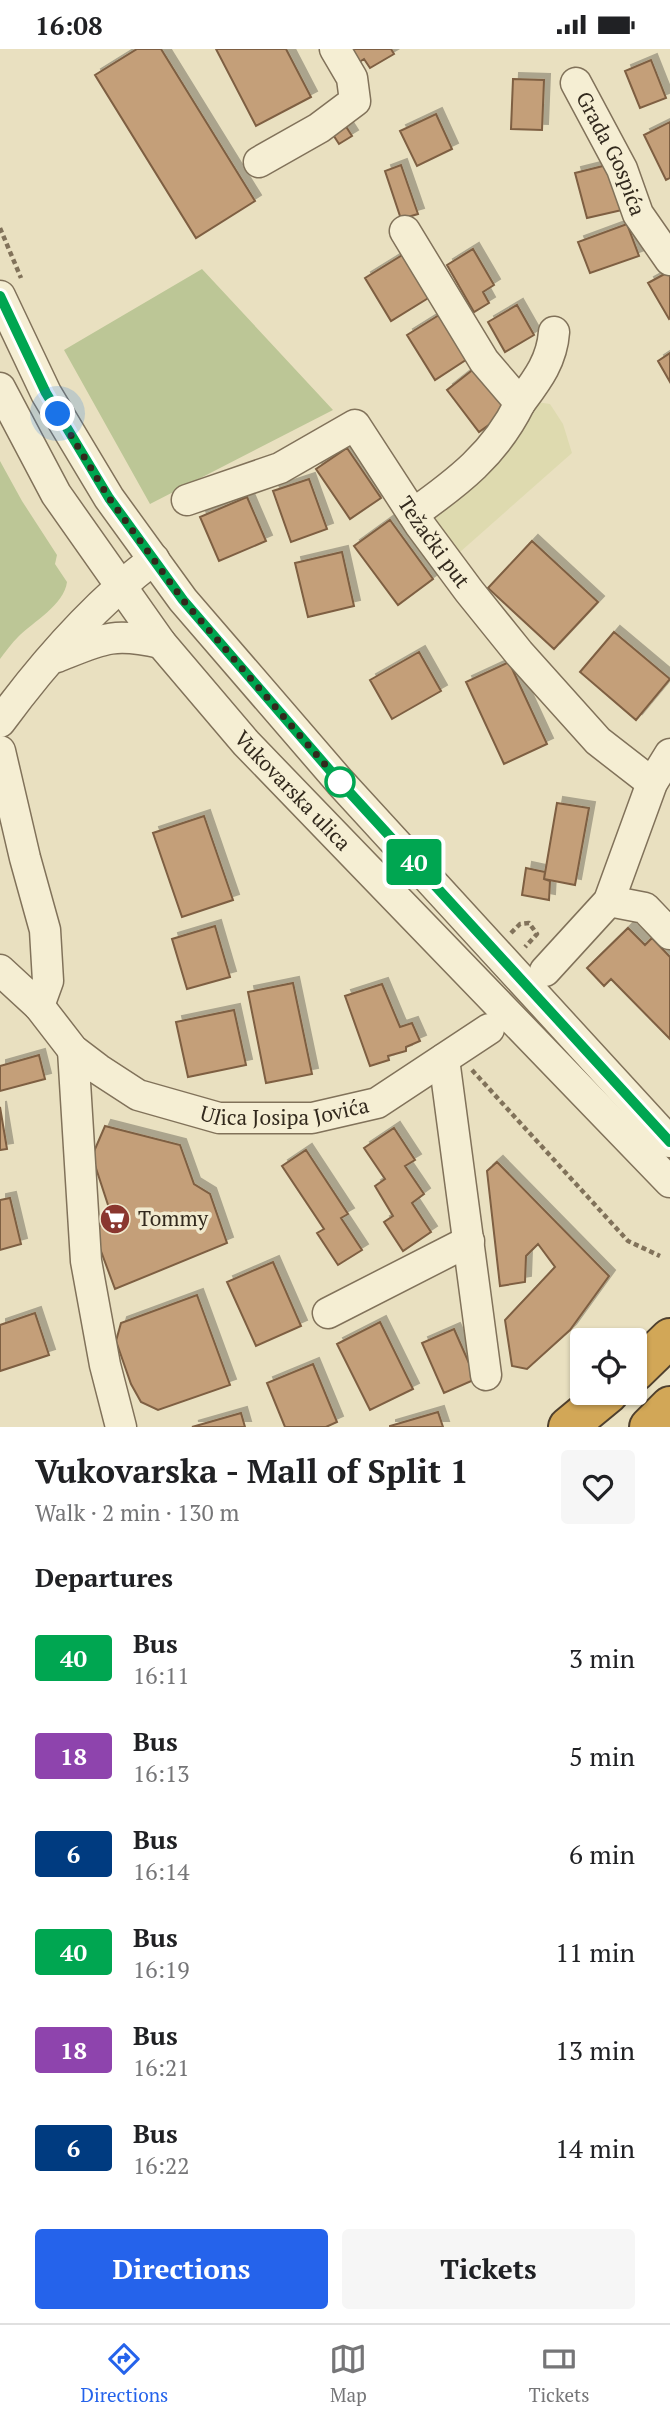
<!DOCTYPE html>
<meta charset="utf-8">
<style>
:root{--surface:#fff;--page:#f6f6f6;--text:#202124;--muted:#757577;--line:#e0e0e0;--accent:#2563eb}
body{margin:0;font-family:"PT Serif",serif;background:var(--page);color:var(--text);height:100vh;display:flex;flex-direction:column;font-size:26px;white-space:nowrap}
*{box-sizing:border-box;margin:0}
p{font-size:23px;color:var(--muted)}
.icon{flex:none;width:38px;height:38px;fill:none;stroke:currentColor;stroke-width:2;stroke-linecap:round;stroke-linejoin:round}
.map{position:relative;height:1378px;overflow:hidden}
.side{display:flex;flex-direction:column;background:var(--surface);flex:1}
.side>*{flex:none}
.badge{padding:0 14px;border-radius:5px;font-size:24px;line-height:46px}
.buttons{position:absolute;left:570px;top:1279px;display:grid;gap:14px}
.buttons a{display:grid;place-items:center;width:77px;height:77px;border-radius:7px;background:var(--surface);box-shadow:0 2px 5px #0004;font-size:35px}
.you{position:absolute;width:35px;height:35px;margin:-18px;border:5px solid #fff;border-radius:50%;background:#1a73e8;box-shadow:0 0 0 10px #1a73e833}
.map>.badge{position:absolute;translate:-50% -50%;box-shadow:0 0 0 4px #fff}
h2{padding:0 35px;font-size:26px;line-height:63px}
.round{display:grid;place-items:center;flex:none;width:74px;height:74px;border-radius:7px;background:var(--page)}
.overview{display:flex;align-items:center;justify-content:space-between;height:119px;padding:0 35px}
h1{font-size:33px;font-weight:700;line-height:52px}
.button{display:flex;gap:14px;margin-top:auto;padding:14px 35px}
.button a{flex:1;height:80px;border-radius:7px;background:var(--accent);color:#fff;font-size:28px;font-weight:700;line-height:80px;text-align:center}
.button a+a{background:var(--page);color:var(--text)}
ul{padding:0;list-style:none}
li{display:flex;align-items:center;gap:21px;height:98px;padding:0 35px}
li div{flex:1}
li b{display:block;font-size:26px}
li em{font-style:normal}
li .badge{min-width:77px;font-weight:700;text-align:center}
.status{display:flex;justify-content:space-between;align-items:center;height:49px;padding:0 35px;background:var(--surface);direction:ltr}
.status svg{height:19px;fill:currentColor}
.dock{display:flex;justify-content:space-around;align-items:center;height:98px;border-top:2px solid var(--line);background:var(--surface);font-size:19px;color:var(--muted)}
.dock a{display:grid;justify-items:center;gap:4px}
.dock .on{color:var(--accent)}
.map>svg:first-child{display:block}
.farmland{fill:#dedaaf}
.green{fill:#bcc696}
.building{fill:#c49f79;stroke:#7e5f42;stroke-width:2;filter:url(#shadow)}
.lines{fill:none;stroke-linecap:round;stroke-linejoin:round}
.minor-casing{stroke:#81725a;stroke-width:33}
.highway-casing{stroke:#4f402e;stroke-width:42}
.path{stroke:#81725a;stroke-width:4.5;stroke-dasharray:5 3.5;stroke-linecap:butt}
.minor{stroke:#f5eed3;stroke-width:30}
.highway{stroke:#d2a757;stroke-width:38}
.line-casing{stroke:#fff;stroke-width:16}
.line{stroke:#00a651;stroke-width:10}
.walk{stroke:#32291d;stroke-width:7;stroke-dasharray:0 12.6}
.stop-dot{fill:#fff;stroke:#00a651;stroke-width:3.5}
.labels{text-anchor:middle;stroke-width:7;stroke-linejoin:round;paint-order:stroke}
.street-label{font-size:21px;fill:#32291d;stroke:#f1eacf}
.poi-label{font-size:21px;fill:#32291d;stroke:#f1eacf;text-anchor:start}
</style>
<div class="status"><b>16:08</b><svg viewBox="0 0 49 12"><path d="M0 12V9h3v3zM5 12V6h3v6zM10 12V3h3v9zM15 12V0h3v12zM26 1h20v11H26zM47 4h2v5h-2z"/></svg></div>
<div class="map">
<svg width="670" height="1378" viewBox="0 0 670 1378">
<defs>
<filter id="shadow"><feDropShadow dx="6" dy="-6" stdDeviation="0" flood-color="#0004"/></filter>
</defs>
<rect width="100%" height="100%" fill="#e9e0c0"/>
<path class="farmland" d="M 537,353 L 550,355 L 563,375 L 572,404 L 451,511 L 429,466 Z"/>
<path class="green" d="M 202,220 L 333,361 L 150,455 L 64,301 Z
M 0,412 L 22,452 L 57,506 L 55,515 L 67,533 C 64,556 34,572 18,588 C 12,594 6,602 0,610 Z"/>
<path class="building" d="M 137,0 L 161,0 L 255,152 L 196,189 L 95,26 Z
M 216,0 L 286,0 L 311,48 L 256,77 Z
M 347,0 L 391,0 L 394,5 L 370,19 L 364,10 L 356,15 Z
M 651,11 L 666,49 L 640,59 L 625,22 Z
M 513,30 L 544,31 L 542,81 L 511,80 Z
M 436,65 L 452,100 L 417,117 L 400,82 Z
M 670,73 L 670,129 L 666,131 L 644,86 Z
M 345,76 L 352,87 L 339,95 L 332,84 Z
M 611,115 L 622,161 L 587,169 L 575,124 Z
M 401,116 L 418,165 L 401,170 L 385,122 Z
M 627,175 L 639,207 L 590,224 L 578,193 Z
M 473,200 L 494,236 L 483,243 L 489,254 L 474,263 L 447,216 Z
M 404,205 L 430,248 L 391,272 L 365,229 Z
M 670,222 L 670,269 L 669,270 L 648,234 Z
M 517,256 L 534,286 L 505,303 L 488,273 Z
M 447,261 L 475,305 L 435,331 L 407,286 Z
M 670,304 L 670,333 L 658,312 Z
M 475,319 L 508,362 L 479,383 L 447,341 Z
M 347,399 L 381,449 L 350,470 L 316,420 Z
M 309,430 L 327,480 L 291,493 L 273,442 Z
M 247,448 L 266,492 L 219,512 L 200,468 Z
M 390,471 L 433,530 L 398,556 L 354,497 Z
M 532,492 L 598,553 L 554,600 L 488,539 Z
M 342,503 L 354,557 L 308,568 L 295,514 Z
M 614,583 L 670,630 L 636,671 L 580,623 Z
M 419,603 L 441,642 L 392,670 L 370,631 Z
M 509,613 L 547,695 L 504,715 L 466,633 Z
M 557,754 L 589,759 L 575,836 L 544,830 Z
M 204,767 L 233,851 L 182,868 L 153,784 Z
M 526,819 L 545,823 L 544,830 L 550,832 L 549,851 L 522,846 Z
M 215,877 L 230,928 L 187,940 L 172,890 Z
M 628,879 L 645,896 L 652,889 L 670,908 L 670,990 L 611,930 L 604,937 L 587,919 Z
M 293,934 L 312,1025 L 266,1034 L 248,943 Z
M 382,935 L 400,978 L 412,974 L 420,992 L 406,998 L 406,1002 L 388,1007 L 389,1011 L 370,1017 L 345,947 Z
M 234,961 L 246,1016 L 188,1028 L 176,973 Z
M 39,1006 L 45,1030 L 0,1042 L 0,1017 Z
M 0,1058 L 7,1100 L 0,1101 Z
M 105,1077 L 180,1096 L 194,1135 L 210,1145 L 227,1194 L 115,1240 L 95,1186 L 109,1159 L 92,1107 Z
M 394,1079 L 415,1111 L 405,1117 L 424,1145 L 412,1154 L 431,1183 L 403,1202 L 384,1173 L 393,1167 L 375,1137 L 385,1130 L 364,1099 Z
M 306,1101 L 348,1165 L 341,1169 L 362,1201 L 338,1216 L 317,1184 L 324,1180 L 282,1117 Z
M 497,1113 L 609,1227 L 570,1281 L 527,1320 L 512,1317 L 505,1271 L 555,1218 L 538,1195 L 526,1207 L 525,1233 L 500,1237 L 487,1122 Z
M 10,1149 L 21,1195 L 0,1201 L 0,1151 Z
M 273,1213 L 301,1277 L 256,1297 L 227,1233 Z
M 197,1246 L 230,1336 L 158,1361 L 141,1353 L 131,1335 L 116,1292 L 121,1274 Z
M 35,1264 L 49,1306 L 0,1322 L 0,1276 Z
M 380,1273 L 413,1340 L 370,1361 L 337,1295 Z
M 454,1280 L 476,1330 L 444,1344 L 422,1294 Z
M 313,1315 L 337,1373 L 326,1378 L 285,1378 L 267,1334 Z
M 438,1363 L 443,1378 L 390,1378 L 390,1377 Z
M 241,1364 L 245,1378 L 192,1378 Z"/>
<g class="lines">
<g class="minor-casing">
<g id="minor">
<path id="s1" d="M 576,34 L 622,120 L 638,165 L 670,211"/>
<path d="M 259,113 L 319,79 L 355,52 L 352,29 L 335,0"/>
<path d="M 405,182 L 484,312 L 520,354 C 495,405 458,433 413,465"/>
<path d="M 0,247 L 46,344 L 109,449 L 183,551 L 340,733 L 670,1093"/>
<path id="s2" d="M 0,339 L 56,445 L 161,594 L 246,694 L 670,1133"/>
<path d="M 520,354 C 537,331 552,312 554,283"/>
<path id="s3" d="M 187,451 L 280,419 L 355,376 L 420,476 L 469,542 L 519,604 L 598,692 L 652,734"/>
<path d="M 57,608 C 102,590 112,583 161,594"/>
<path d="M 0,673 C 44,613 94,556 154,510"/>
<path d="M 0,702 L 25,809 L 45,881 L 48,932 L 39,957"/>
<path d="M 609,852 L 645,859 L 670,885"/>
<path id="s4" d="M 0,921 L 39,957 L 73,1001 L 98,1020 L 138,1046 L 219,1069 L 312,1069 L 377,1054 L 489,980"/>
<path d="M 545,922 L 609,852 L 652,734 L 670,705"/>
<path d="M 73,1001 L 86,1212 L 105,1316 L 121,1378"/>
<path d="M 444,1010 L 486,1326"/>
<path d="M 328,1264 L 469,1192"/>
</g>
</g>
<g class="highway-casing">
<path id="highway" d="M 635,1323 L 670,1289
M 568,1378 L 609,1344
M 649,1378 L 670,1357"/>
</g>
<path class="path" d="M 0,179 L 21,229
M 511,884 L 520,875 L 529,874 L 537,885 L 525,898
M 472,1021 L 628,1192 L 660,1207"/>
<use href="#minor" class="minor"/>
<use href="#highway" class="highway"/>
</g>
<g class="lines">
<g class="line-casing">
<path id="line" d="M 0,247 L 46,344 L 109,449 L 183,551 L 340,733 L 670,1093"/>
</g>
<use href="#line" class="line"/>
<path class="walk" d="M 58,365 L 109,449 L 183,551 L 340,733"/>
</g>
<defs>
<g id="supermarket-disc" transform="scale(1.575)"><circle r="9.5" fill="#8a372f" stroke="#f1eacf"/><path d="M-6-5.5h2.5l.6 2H6L4.5 2H-2.5L-4.4-4H-6ZM-1.5 3.2a1.3 1.3 0 1 0 .1 0ZM3 3.2a1.3 1.3 0 1 0 .1 0Z" fill="#fff"/></g>
</defs>
<g fill-rule="evenodd">
<use href="#supermarket-disc" x="115" y="1170"/>
</g>
<circle class="stop-dot" cx="340" cy="733" r="14"/>
<g class="labels">
<g class="street-label">
<text dy="7" stroke="none"><textPath href="#s1" startOffset="79">Grada Gospića</textPath></text>
<text dy="7" stroke="none"><textPath href="#s3" startOffset="326">Težački put</textPath></text>
<text dy="7" stroke="none"><textPath href="#s2" startOffset="500">Vukovarska ulica</textPath></text>
<text dy="7" stroke="none"><textPath href="#s4" startOffset="338">Ulica Josipa Jovića</textPath></text>
</g>
<g class="poi-label">
<text x="138" y="1177">Tommy</text>
</g>
</g>
</svg>
<div class="buttons">
<a><svg class="icon" aria-label="locate" viewBox="0 0 24 24"><circle cx="12" cy="12" r="6"/><path d="M12 2v4M12 18v4M2 12h4M18 12h4"/></svg></a>
</div>
<div class="you" style="left:58px;top:365px"></div>
<b class="badge" style="left:414px;top:813px;background:#00a651;color:#fff">40</b>
</div>
<section class="side">
<div class="overview"><div><h1>Vukovarska - Mall of Split 1</h1><p>Walk · 2 min · 130 m</p></div><a class="round"><svg class="icon" aria-label="heart" viewBox="0 0 24 24"><path d="M12 20l-8-8c-3-5 5-10 8-4 3-6 11-1 8 4z"/></svg></a></div>
<h2>Departures</h2>
<ul>
<li><span class="badge" style="background:#00a651;color:#fff">40</span><div><b>Bus</b><p>16:11</p></div><em>3 min</em></li>
<li><span class="badge" style="background:#8e44ad;color:#fff">18</span><div><b>Bus</b><p>16:13</p></div><em>5 min</em></li>
<li><span class="badge" style="background:#003b80;color:#fff">6</span><div><b>Bus</b><p>16:14</p></div><em>6 min</em></li>
<li><span class="badge" style="background:#00a651;color:#fff">40</span><div><b>Bus</b><p>16:19</p></div><em>11 min</em></li>
<li><span class="badge" style="background:#8e44ad;color:#fff">18</span><div><b>Bus</b><p>16:21</p></div><em>13 min</em></li>
<li><span class="badge" style="background:#003b80;color:#fff">6</span><div><b>Bus</b><p>16:22</p></div><em>14 min</em></li>
</ul>
<div class="button"><a>Directions</a><a>Tickets</a></div>
</section>
<nav class="dock">
<a class="on"><svg class="icon" aria-label="directions" viewBox="0 0 24 24"><path d="M12 3l9 9-9 9-9-9zM9 14v-3h6M13 9l2 2-2 2"/></svg>Directions</a>
<a><svg class="icon" aria-label="map" viewBox="0 0 24 24"><path d="M3 6l6-2 6 2 6-2v14l-6 2-6-2-6 2zM9 4v14M15 6v14"/></svg>Map</a>
<a><svg class="icon" aria-label="tickets" viewBox="0 0 24 24"><path d="M3 7h18v10H3zM15 7v10"/></svg>Tickets</a>
</nav>
